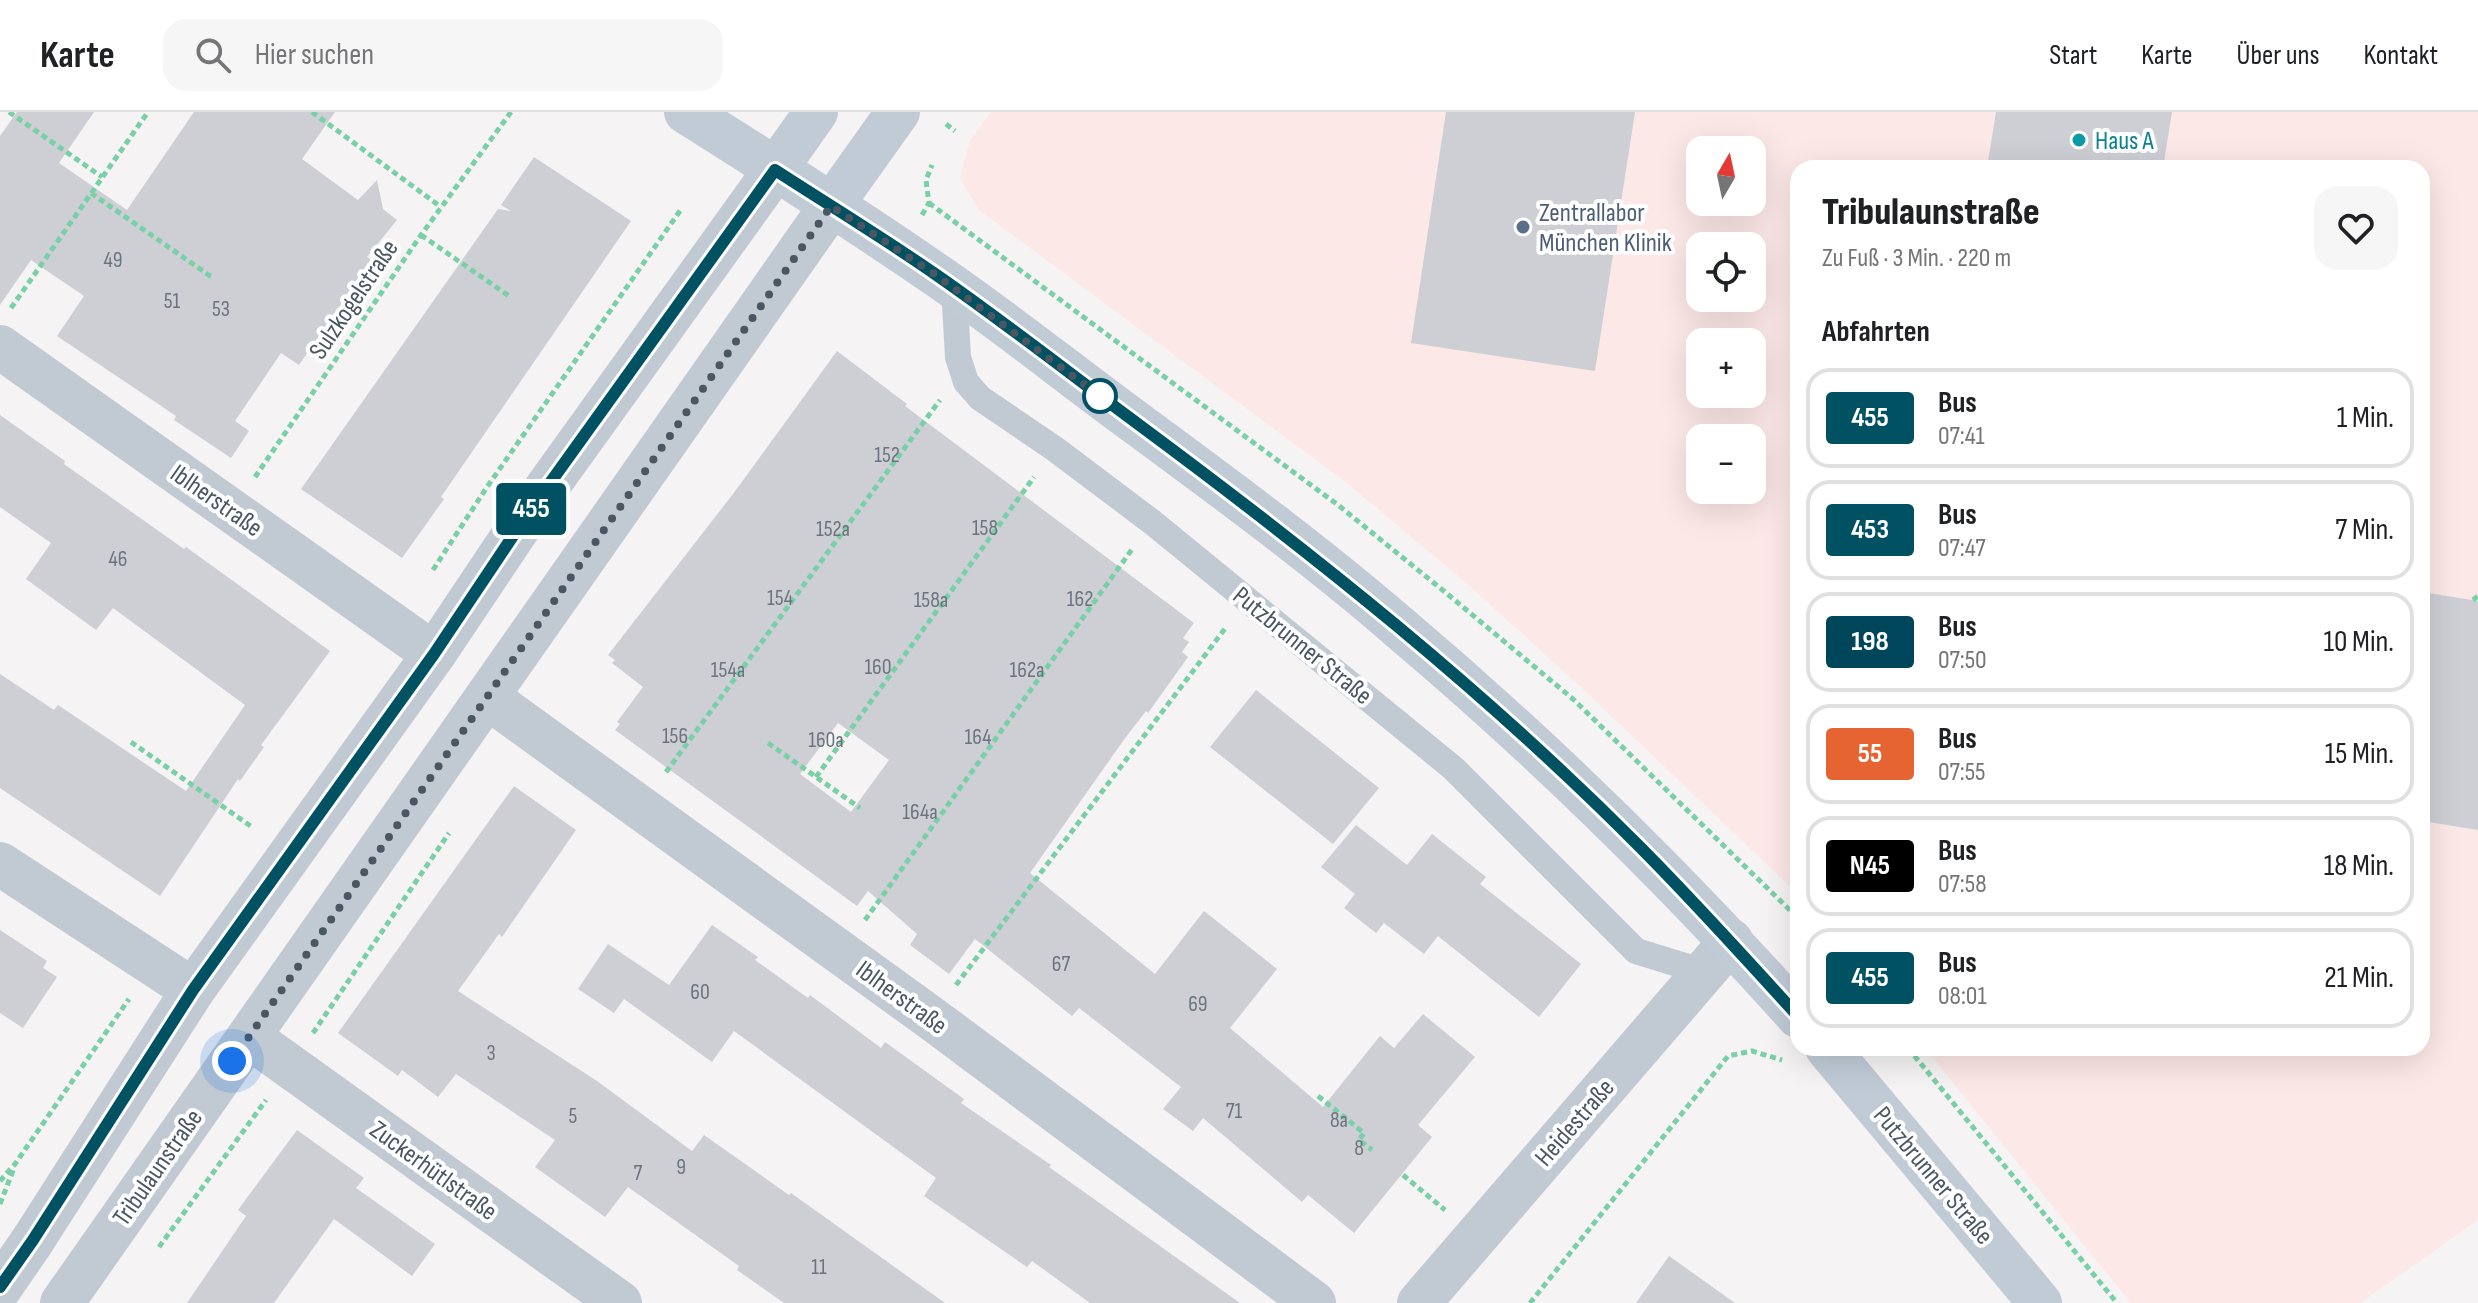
<!DOCTYPE html>
<html lang="de">
<meta charset="utf-8">
<style>
:root{--surface:#fff;--page:#f6f6f6;--text:#202124;--muted:#757577;--line:#e0e0e0}
body{margin:0;font-family:"Sofia Sans Condensed",sans-serif;background:var(--page);color:var(--text);height:100vh;display:flex;flex-direction:column;font-size:30px;white-space:nowrap}
*{box-sizing:border-box;margin:0}
p{font-size:26px;color:var(--muted)}
.icon{flex:none;width:44px;height:44px;fill:none;stroke:currentColor;stroke-width:2;stroke-linecap:round;stroke-linejoin:round}
.map{position:relative;flex:1;overflow:hidden}
.side{position:absolute;left:1790px;top:48px;width:640px;height:896px;display:flex;flex-direction:column;background:var(--surface);border-radius:24px;box-shadow:0 8px 32px #0002}
.side>*{flex:none}
.badge{padding:0 16px;border-radius:6px;font-size:28px;line-height:52px}
.needle{width:52px;rotate:9deg}
.fabs{position:absolute;left:1686px;top:24px;display:grid;gap:16px}
.fabs a{display:grid;place-items:center;width:80px;height:80px;border-radius:16px;background:var(--surface);box-shadow:0 8px 32px #0002;font-size:40px}
.you{position:absolute;width:40px;height:40px;margin:-20px;border:6px solid #fff;border-radius:50%;background:#1a73e8;box-shadow:0 0 0 12px #1a73e833}
.map>.badge{position:absolute;translate:-50% -50%;box-shadow:0 0 0 4px #fff}
h2{padding:0 32px;font-size:30px;line-height:72px}
.round{display:grid;place-items:center;flex:none;width:84px;height:84px;border-radius:24px;background:var(--page)}
.summary{display:flex;align-items:center;justify-content:space-between;height:136px;padding:0 32px}
h1{font-size:38px;font-weight:800;line-height:60px}
ul{padding:0;list-style:none}
li{display:flex;align-items:center;gap:24px;height:100px;margin:0 16px 12px;padding:0 16px;border:4px solid var(--line);border-radius:24px}
li div{flex:1}
li b{display:block;font-size:30px}
li em{font-style:normal}
li .badge{min-width:88px;font-weight:700;text-align:center}
header{display:flex;align-items:center;gap:48px;box-sizing:border-box;height:112px;padding:0 40px;background:var(--surface);border-bottom:2px solid var(--line)}
header strong{font-size:38px}
nav{display:flex;gap:44px;margin-inline-start:auto;font-size:28px}
.search{width:560px;height:72px;background:var(--page);display:flex;align-items:center;gap:20px;box-sizing:border-box;padding:0 28px;border-radius:24px;color:var(--muted);font-size:30px}
.map>svg:first-child{display:block}
.medical{fill:#fce8e6;fill-rule:evenodd}
.building{fill:#cdcfd5;fill-rule:evenodd}
.lines{fill:none;stroke-linecap:round;stroke-linejoin:round}
.path{stroke:#7ad0a6;stroke-width:5;stroke-dasharray:6 4;stroke-linecap:butt}
.service{stroke:#c1cad2;stroke-width:26}
.minor{stroke:#c1cad2;stroke-width:44}
.tertiary{stroke:#c1cad2;stroke-width:44}
.secondary{stroke:#c1cbd6;stroke-width:44}
.line-casing{stroke:#fff;stroke-width:18}
.line{stroke:#005262;stroke-width:12}
.walk{stroke:#4a5661;stroke-width:8;stroke-dasharray:0 14.4}
.culture-dot{fill:#0f9aa8;stroke:#fff;stroke-width:3}
.service-dot{fill:#5c6f8a;stroke:#fff;stroke-width:3}
.stop-dot{fill:#fff;stroke:#005262;stroke-width:4}
.labels{text-anchor:middle;stroke-width:8;stroke-linejoin:round;paint-order:stroke}
.number-label{font-size:22px;fill:#6b747e}
.culture-label{font-size:26px;fill:#0d838f;stroke:#fff;text-anchor:start}
.service-label{font-size:26px;fill:#4e5e75;stroke:#fff;text-anchor:start}
.street-label{font-size:26px;fill:#4a5661;stroke:#fff}
</style>
<header>
<strong>Karte</strong>
<div class="search"><svg class="icon" aria-label="search" viewBox="0 0 24 24"><circle cx="10" cy="10" r="6"/><path d="M15 15l6 6"/></svg>Hier suchen</div>
<nav><a>Start</a><a>Karte</a><a>Über uns</a><a>Kontakt</a></nav>
</header>
<div class="map">
<svg width="2478" height="1191" viewBox="0 0 2478 1191">
<rect width="100%" height="100%" fill="#f5f3f3"/>
<path class="medical" d="M 991,0 L 2478,0 L 2478,1108 L 2360,1191 L 2131,1191 L 1925,936 L 2422,936 L 2422,56 L 1798,56 L 1798,782 L 1580,574 L 1464,469 L 1347,371 L 979,98 L 960,66 L 970,29 ZM 1700,38 L 1752,38 L 1752,90 L 1700,90 ZM 1700,134 L 1752,134 L 1752,186 L 1700,186 ZM 1700,230 L 1752,230 L 1752,282 L 1700,282 ZM 1700,326 L 1752,326 L 1752,378 L 1700,378 Z"/>
<path class="building" d="M 17,0 L 94,0 L 59,51 L 127,98 L 194,0 L 335,0 L 302,47 L 358,88 L 377,68 L 383,97 L 397,108 L 367,145 L 372,148 L 299,253 L 281,241 L 235,309 L 249,319 L 231,346 L 174,308 L 176,304 L 57,224 L 84,184 L 31,148 L 0,193 L 0,24 Z
M 1446,0 L 1635,0 L 1595,259 L 1411,231 Z
M 1996,0 L 2172,0 L 2163,56 L 1987,56 Z
M 534,45 L 631,109 L 441,385 L 444,387 L 402,446 L 301,377 L 498,97 L 511,99 L 501,93 Z
M 837,239 L 907,292 L 905,294 L 1194,511 L 1183,526 L 1189,530 L 1182,540 L 1188,545 L 1148,601 L 1146,599 L 1123,629 L 1030,761 L 1155,862 L 1204,799 L 1277,857 L 1230,916 L 1323,995 L 1380,924 L 1394,936 L 1423,902 L 1475,945 L 1418,1013 L 1432,1025 L 1354,1121 L 1308,1083 L 1302,1090 L 1203,1006 L 1193,1019 L 1163,997 L 1181,975 L 1079,896 L 1072,904 L 975,827 L 949,862 L 910,833 L 917,822 L 868,779 L 857,794 L 615,618 L 620,612 L 617,610 L 643,575 L 612,551 L 615,548 L 608,543 L 733,382 ZM 838,611 L 889,648 L 851,700 L 800,662 Z
M 0,303 L 65,349 L 64,352 L 184,437 L 186,435 L 330,539 L 261,633 L 264,635 L 240,669 L 238,667 L 160,784 L 0,676 L 0,562 L 54,598 L 58,593 L 186,679 L 245,593 L 113,496 L 96,518 L 26,467 L 51,431 L 0,395 Z
M 2422,480 L 2478,489 L 2478,718 L 2422,709 Z
M 1256,578 L 1379,676 L 1333,732 L 1210,635 Z
M 514,674 L 576,718 L 502,825 L 499,822 L 458,879 L 597,969 L 692,1039 L 704,1023 L 789,1083 L 791,1081 L 945,1191 L 784,1191 L 737,1158 L 739,1154 L 628,1075 L 605,1105 L 535,1055 L 555,1028 L 456,962 L 438,985 L 402,958 L 398,964 L 338,921 Z
M 1356,713 L 1407,753 L 1432,722 L 1486,765 L 1480,772 L 1581,852 L 1539,905 L 1438,824 L 1424,842 L 1384,811 L 1376,821 L 1344,796 L 1355,782 L 1321,755 Z
M 712,813 L 758,845 L 755,848 L 808,886 L 810,883 L 881,936 L 885,930 L 964,987 L 961,991 L 1051,1053 L 1049,1055 L 1240,1191 L 1090,1191 L 1032,1149 L 1027,1155 L 924,1084 L 936,1066 L 734,919 L 712,950 L 624,887 L 614,901 L 578,877 L 608,832 L 669,873 Z
M 0,818 L 47,849 L 43,856 L 57,865 L 23,916 L 0,901 Z
M 297,1018 L 364,1066 L 356,1076 L 435,1132 L 412,1164 L 334,1107 L 274,1191 L 187,1191 L 246,1104 L 238,1098 Z
M 1669,1144 L 1735,1191 L 1636,1191 Z"/>
<g class="lines">
<path class="path" d="M 9,0 L 102,65
M 312,0 L 441,95
M 946,12 L 955,19
M 91,81 L 213,166
M 929,91 L 1338,393 L 1445,480 L 1573,587 L 1798,806
M 922,103 L 929,91 L 926,68 L 932,53
M 421,123 L 509,184
M 11,196 L 148,0
M 255,365 L 421,123 L 511,0
M 433,458 L 487,375 L 682,96
M 2473,488 L 2478,484
M 131,630 L 252,715
M 768,631 L 860,696
M 666,660 L 940,288
M 816,665 L 1034,365
M 865,808 L 1133,436
M 956,873 L 1227,514
M 313,921 L 449,721
M 1908,936 L 2117,1191
M 1318,984 L 1364,1021 L 1359,1028 L 1372,1038
M 1403,1063 L 1445,1098
M 0,1069 L 15,1052 L 129,887
M 0,1092 L 14,1056
M 159,1135 L 266,988
M 1530,1191 L 1728,944 L 1752,939 L 1782,948"/>
<path class="service" d="M 954,175 L 958,245 L 966,270 L 980,286 L 1055,337 L 1152,410 L 1453,656 L 1636,839 L 1704,860"/>
<path class="minor" d="M 0,235 L 434,542
M 487,585 L 931,906 L 1314,1191
M 0,752 L 193,878
M 249,925 L 620,1191
M 1419,1191 L 1731,829"/>
<path class="tertiary" d="M 0,1176 L 33,1128 L 193,878 L 434,542 L 527,403 L 775,58
M 62,1191 L 831,94"/>
<path class="secondary" d="M 686,0 C 770,53 854,106 935,162 C 998,205 1058,253 1120,299 C 1215,369 1311,439 1400,516 C 1542,636 1674,765 1798,904
M 775,58 L 816,0
M 831,94 L 898,0
M 1827,936 L 2040,1191"/>
</g>
<g class="lines">
<g class="line-casing">
<path id="line" d="M 0,1175 L 33,1128 L 193,878 L 434,542 L 527,403 L 775,58 C 829,93 885,127 938,164 C 1007,212 1074,265 1142,315 C 1316,444 1485,579 1638,733 C 1693,788 1745,846 1798,904"/>
</g>
<use href="#line" class="line"/>
<path class="walk" d="M 232,949 L 831,94 L 933,161 L 1100,284"/>
</g>
<circle class="culture-dot" cx="2079" cy="28" r="8"/>
<circle class="service-dot" cx="1523" cy="115" r="8"/>
<circle class="stop-dot" cx="1100" cy="284" r="16"/>
<g class="labels">
<g class="number-label">
<text x="113" y="155">49</text>
<text x="172" y="196">51</text>
<text x="221" y="204">53</text>
<text x="887" y="350">152</text>
<text x="985" y="423">158</text>
<text x="833" y="424">152a</text>
<text x="118" y="454">46</text>
<text x="780" y="493">154</text>
<text x="1080" y="494">162</text>
<text x="931" y="495">158a</text>
<text x="878" y="562">160</text>
<text x="728" y="565">154a</text>
<text x="1027" y="565">162a</text>
<text x="675" y="631">156</text>
<text x="978" y="632">164</text>
<text x="826" y="635">160a</text>
<text x="920" y="707">164a</text>
<text x="1061" y="859">67</text>
<text x="700" y="887">60</text>
<text x="1198" y="899">69</text>
<text x="491" y="948">3</text>
<text x="1234" y="1006">71</text>
<text x="573" y="1011">5</text>
<text x="1339" y="1015">8a</text>
<text x="1359" y="1043">8</text>
<text x="681" y="1062">9</text>
<text x="638" y="1068">7</text>
<text x="819" y="1162">11</text>
</g>
<g class="culture-label">
<text x="2095" y="37">Haus A</text>
</g>
<g class="service-label">
<text x="1539" y="109">Zentrallabor<tspan x="1539" dy="30">München Klinik</tspan></text>
</g>
<g class="street-label">
<text transform="translate(353 187) rotate(-56)" y="9">Sulzkogelstraße</text>
<text transform="translate(217 388) rotate(35)" y="9">Iblherstraße</text>
<text transform="translate(1303 533) rotate(39)" y="9">Putzbrunner Straße</text>
<text transform="translate(902 885) rotate(36)" y="9">Iblherstraße</text>
<text transform="translate(1574 1010) rotate(-49)" y="9">Heidestraße</text>
<text transform="translate(157 1055) rotate(-55)" y="9">Tribulaunstraße</text>
<text transform="translate(434 1058) rotate(36)" y="9">Zuckerhütlstraße</text>
<text transform="translate(1934 1063) rotate(50)" y="9">Putzbrunner Straße</text>
</g>
</g>
</svg>
<div class="fabs">
<a><svg class="needle" viewBox="-14 -14 28 28"><path d="M0-13l5 13h-10z" fill="#e53935"/><path d="M0 13l5-13h-10z" fill="#757577"/></svg></a>
<a><svg class="icon" aria-label="locate" viewBox="0 0 24 24"><circle cx="12" cy="12" r="6"/><path d="M12 2v4M12 18v4M2 12h4M18 12h4"/></svg></a>
<a>+</a>
<a>−</a>
</div>
<div class="you" style="left:232px;top:949px"></div>
<b class="badge" style="left:531px;top:397px;background:#005262;color:#fff">455</b>
<section class="side">
<div class="summary"><div><h1>Tribulaunstraße</h1><p>Zu Fuß · 3 Min. · 220 m</p></div><a class="round"><svg class="icon" aria-label="heart" viewBox="0 0 24 24"><path d="M12 20l-8-8c-3-5 5-10 8-4 3-6 11-1 8 4z"/></svg></a></div>
<h2>Abfahrten</h2>
<ul>
<li><span class="badge" style="background:#005262;color:#fff">455</span><div><b>Bus</b><p>07:41</p></div><em>1 Min.</em></li>
<li><span class="badge" style="background:#005262;color:#fff">453</span><div><b>Bus</b><p>07:47</p></div><em>7 Min.</em></li>
<li><span class="badge" style="background:#00465a;color:#fff">198</span><div><b>Bus</b><p>07:50</p></div><em>10 Min.</em></li>
<li><span class="badge" style="background:#e66432;color:#fff">55</span><div><b>Bus</b><p>07:55</p></div><em>15 Min.</em></li>
<li><span class="badge" style="background:#000;color:#fff">N45</span><div><b>Bus</b><p>07:58</p></div><em>18 Min.</em></li>
<li><span class="badge" style="background:#005262;color:#fff">455</span><div><b>Bus</b><p>08:01</p></div><em>21 Min.</em></li>
</ul>
</section>
</div>
